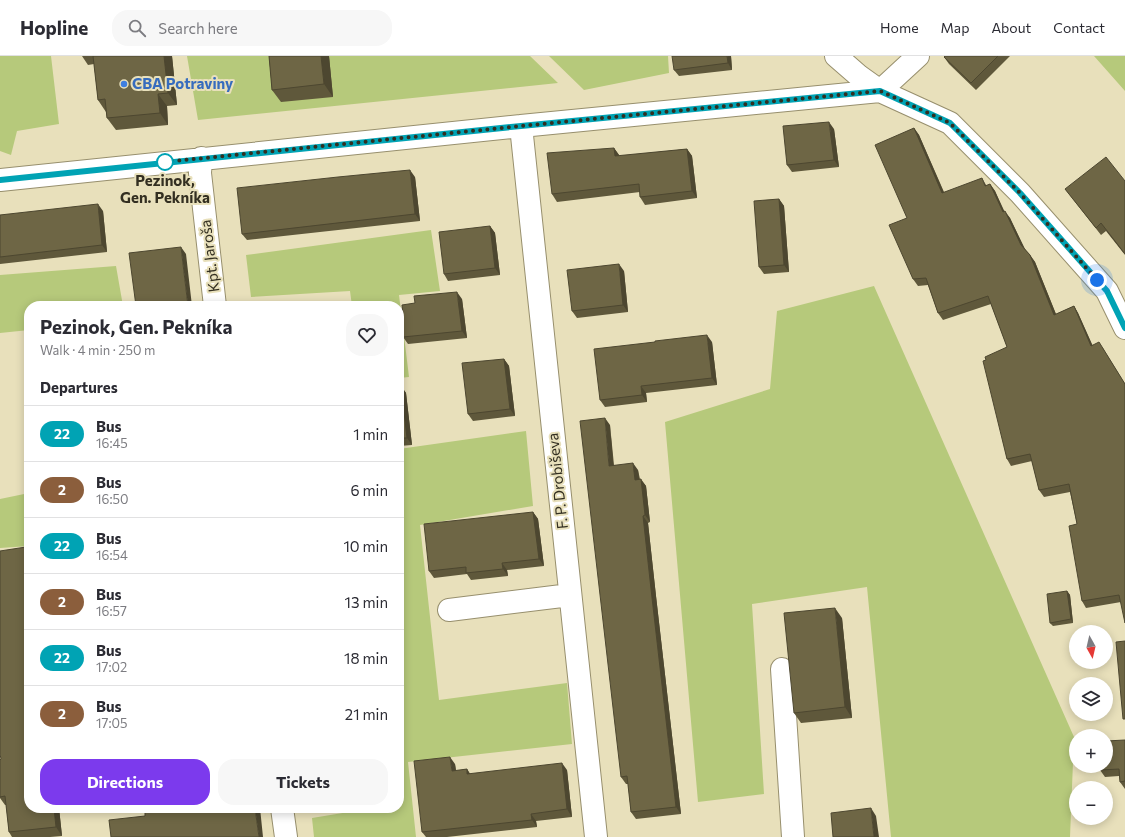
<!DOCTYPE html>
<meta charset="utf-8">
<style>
:root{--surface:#fff;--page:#f7f7f7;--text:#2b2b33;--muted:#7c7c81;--line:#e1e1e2;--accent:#7c3aed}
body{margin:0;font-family:Commissioner,sans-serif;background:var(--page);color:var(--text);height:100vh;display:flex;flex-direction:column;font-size:15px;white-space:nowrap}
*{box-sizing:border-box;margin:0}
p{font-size:13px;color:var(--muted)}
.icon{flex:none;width:22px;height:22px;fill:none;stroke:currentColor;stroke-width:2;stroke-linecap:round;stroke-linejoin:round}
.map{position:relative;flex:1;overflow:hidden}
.details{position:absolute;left:24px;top:245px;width:380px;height:512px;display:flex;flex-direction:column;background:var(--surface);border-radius:16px;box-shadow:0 2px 10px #0003}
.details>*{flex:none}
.badge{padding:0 8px;border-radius:13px;font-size:14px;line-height:26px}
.needle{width:26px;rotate:172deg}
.controls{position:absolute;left:1069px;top:569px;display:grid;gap:8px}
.controls a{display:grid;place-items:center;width:44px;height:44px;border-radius:50%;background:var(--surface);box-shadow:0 2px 10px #0003;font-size:20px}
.you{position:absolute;width:20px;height:20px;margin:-10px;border:3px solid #fff;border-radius:50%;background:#1a73e8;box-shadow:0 0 0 6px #1a73e833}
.map>.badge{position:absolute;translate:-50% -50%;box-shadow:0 0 0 2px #fff}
h2{padding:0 16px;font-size:15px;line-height:36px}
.round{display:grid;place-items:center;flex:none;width:42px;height:42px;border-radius:16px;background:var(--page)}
.summary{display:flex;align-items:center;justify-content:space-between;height:68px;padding:0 16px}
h1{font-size:19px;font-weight:700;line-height:30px}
.action{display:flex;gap:8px;margin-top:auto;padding:8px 16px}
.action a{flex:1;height:46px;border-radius:16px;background:var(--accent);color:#fff;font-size:16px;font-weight:700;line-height:46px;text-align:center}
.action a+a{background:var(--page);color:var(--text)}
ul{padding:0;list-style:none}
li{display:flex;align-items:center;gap:12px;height:56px;padding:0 16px;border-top:1px solid var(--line)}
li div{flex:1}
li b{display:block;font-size:15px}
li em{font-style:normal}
li .badge{min-width:44px;font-weight:700;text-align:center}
header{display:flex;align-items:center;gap:24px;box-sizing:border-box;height:56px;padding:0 20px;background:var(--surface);border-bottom:1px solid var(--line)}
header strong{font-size:19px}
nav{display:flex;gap:22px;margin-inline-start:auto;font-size:14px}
.search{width:280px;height:36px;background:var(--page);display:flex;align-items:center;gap:10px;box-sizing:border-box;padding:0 14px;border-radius:16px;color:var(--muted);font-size:15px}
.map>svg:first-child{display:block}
.green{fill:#b6c97b}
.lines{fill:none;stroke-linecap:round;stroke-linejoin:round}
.minor-casing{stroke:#978f6d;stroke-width:24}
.minor{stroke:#fff;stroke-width:22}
.wall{fill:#5f583b}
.shaded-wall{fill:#4d4730}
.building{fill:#6e6645;stroke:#4d4730}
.line-casing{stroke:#fff;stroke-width:9}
.line{stroke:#00a3b4;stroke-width:6}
.walk{stroke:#332f21;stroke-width:4;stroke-dasharray:0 7.2}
.shop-dot{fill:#3f7fe0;stroke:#e8e0bb;stroke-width:1.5}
.stop-dot{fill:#fff;stroke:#00a3b4;stroke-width:2}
.labels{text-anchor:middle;stroke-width:4;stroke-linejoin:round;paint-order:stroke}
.shop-label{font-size:15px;font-weight:bold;fill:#366cbe;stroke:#e8e0bb;text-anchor:start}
.stop-label{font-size:15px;font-weight:bold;fill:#332f21;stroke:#e8e0bb}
.street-label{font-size:15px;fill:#332f21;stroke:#e8e0bb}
</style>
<header>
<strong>Hopline</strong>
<div class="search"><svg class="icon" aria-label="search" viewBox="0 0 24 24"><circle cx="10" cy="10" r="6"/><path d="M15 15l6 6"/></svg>Search here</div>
<nav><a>Home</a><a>Map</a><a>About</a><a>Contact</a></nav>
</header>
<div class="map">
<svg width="1125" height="781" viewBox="0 0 1125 781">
<rect width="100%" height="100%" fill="#e8e0bb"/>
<path class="green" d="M 0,0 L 51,0 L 59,68 L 17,75 L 11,99 L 0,95 Z
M 187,0 L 530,0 L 558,27 L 198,64 Z
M 549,0 L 668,0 L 669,17 L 584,34 Z
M 1094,0 L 1125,0 L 1125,35 Z
M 431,174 L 440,235 L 399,239 L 409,321 L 399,322 L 399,250 L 352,250 L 350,235 L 251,241 L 246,199 Z
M 116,210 L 123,250 L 29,250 L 29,274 L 0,277 L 0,219 Z
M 874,230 L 1074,681 L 1070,781 L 891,781 L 867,531 L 752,548 L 764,738 L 698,746 L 665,366 L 770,333 L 777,255 Z
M 526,375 L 533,450 L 420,469 L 439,644 L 567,627 L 572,688 L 408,706 L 416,781 L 314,781 L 312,762 L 373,752 L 399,752 L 399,393 Z
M 29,437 L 29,490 L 0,492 L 0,443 Z"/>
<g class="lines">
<g class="minor-casing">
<path id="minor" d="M 836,0 L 859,20 L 880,35 L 950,67 L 1020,137 L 1107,235 L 1125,272
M 880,35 L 918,0
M 521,70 L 596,781
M 201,102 L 200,117 L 215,250
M 0,124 L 521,70 L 880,35
M 449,554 L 570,539
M 782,613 L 793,781
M 282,752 L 286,781"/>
</g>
<use href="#minor" class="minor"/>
</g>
<path class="wall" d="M 82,0 L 172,0 L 177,49 L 167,50 L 168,69 L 116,74 L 107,62 L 106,56 L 98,44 L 94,8 L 88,9 Z
M 269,0 L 329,0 L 333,41 L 281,46 L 272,34 Z
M 731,0 L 732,14 L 679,20 L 674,14 Z
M 945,0 L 1010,0 L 976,34 L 949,8 L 944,1 Z
M 914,72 L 919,79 L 944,136 L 987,130 L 990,128 L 995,135 L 1004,156 L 1010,162 L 1024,192 L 1030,199 L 1035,206 L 1056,258 L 1074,250 L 1078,257 L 1092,289 L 1104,293 L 1121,546 L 1086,552 L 1082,545 L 1077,468 L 1070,436 L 1044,441 L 1039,434 L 1032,405 L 1011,410 L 1007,403 L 986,304 L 1007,291 L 991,248 L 943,264 L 938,257 L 928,229 L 918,230 L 913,223 L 907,162 Z
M 834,73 L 839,111 L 792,116 L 787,109 Z
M 614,92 L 619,99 L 619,100 L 687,93 L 692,100 L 697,142 L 645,149 L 640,141 L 640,136 L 557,146 L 552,138 Z
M 415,121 L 420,165 L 247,184 L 242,178 Z
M 1125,125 L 1125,199 L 1106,175 L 1101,179 L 1065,133 Z
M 779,143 L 784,150 L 789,216 L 764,218 L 759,211 Z
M 103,155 L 107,196 L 0,208 L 0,159 Z
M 490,170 L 495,177 L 500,219 L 448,225 L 444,218 Z
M 624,215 L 628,256 L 577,262 L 572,255 Z
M 462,243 L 467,282 L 408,288 L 403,281 Z
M 712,286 L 717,329 L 646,337 L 647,346 L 605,351 L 600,344 Z
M 504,303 L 509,310 L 515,360 L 473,365 L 468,358 Z
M 399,330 L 401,330 L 406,337 L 412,389 L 399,390 Z
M 610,369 L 614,409 L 638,414 L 640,423 L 646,430 L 650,466 L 648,467 L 656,540 L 681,758 L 636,763 L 631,756 L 628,728 L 626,728 L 621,721 Z
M 533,456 L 538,463 L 544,510 L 507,514 L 508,520 L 471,524 L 467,518 L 434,522 L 429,515 Z
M 1067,535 L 1070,539 L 1073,567 L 1053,570 L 1050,567 Z
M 842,562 L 852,662 L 801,667 L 794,657 Z
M 1125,684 L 1125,733 L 1120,726 L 1119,720 L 1105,721 L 1100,714 Z
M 1,703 L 29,752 L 59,752 L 62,780 L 50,781 L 12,781 L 9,776 L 6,749 L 5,749 L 0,742 L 0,704 Z
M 455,708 L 456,715 L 467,713 L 470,718 L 567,714 L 572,761 L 536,765 L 537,771 L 447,781 L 426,781 L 422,776 Z"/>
<path class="shaded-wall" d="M 164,0 L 172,0 L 177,49 L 168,37 Z
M 321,0 L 329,0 L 333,41 L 324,28 Z
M 727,0 L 731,0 L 732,14 L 728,7 Z
M 158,38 L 167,50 L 168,69 L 160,57 Z
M 829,66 L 834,73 L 839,111 L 834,104 Z
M 914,72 L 919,79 L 947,144 L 942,137 Z
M 614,92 L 619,99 L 620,108 L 615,100 Z
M 687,93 L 692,100 L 697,142 L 692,135 Z
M 410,114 L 415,121 L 420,165 L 415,158 Z
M 982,122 L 986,129 L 990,137 L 985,130 Z
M 990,128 L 995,135 L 1008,163 L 1003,156 Z
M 779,143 L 784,150 L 789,216 L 784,209 Z
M 98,148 L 103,155 L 107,196 L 102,189 Z
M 1005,155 L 1010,162 L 1026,195 L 1021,189 Z
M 490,170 L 495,177 L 500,219 L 495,212 Z
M 181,191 L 186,198 L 192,250 L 188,250 Z
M 1030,199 L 1035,206 L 1059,266 L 1054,259 Z
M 619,208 L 624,215 L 628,256 L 623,249 Z
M 457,236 L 462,243 L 467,282 L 462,275 Z
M 1074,250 L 1078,257 L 1096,297 L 1091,290 Z
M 707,279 L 712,286 L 717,329 L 712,322 Z
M 1099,286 L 1125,328 L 1125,330 Z
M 504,303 L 509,310 L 515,360 L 510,353 Z
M 401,330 L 406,337 L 412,389 L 407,382 Z
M 641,330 L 646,337 L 647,346 L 642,339 Z
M 605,362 L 610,369 L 614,417 L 609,410 Z
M 633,407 L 638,414 L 640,431 L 635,424 Z
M 641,423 L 646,430 L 650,466 L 645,459 Z
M 533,456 L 538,463 L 544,510 L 539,503 Z
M 643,460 L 648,467 L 656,540 L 681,758 L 676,751 L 651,533 Z
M 26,491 L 29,496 L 29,522 Z
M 502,507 L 507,514 L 508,520 L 503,513 Z
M 1067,535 L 1070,539 L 1073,567 L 1071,563 Z
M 835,552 L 842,562 L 852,662 L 845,651 Z
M 450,701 L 455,708 L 457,722 L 452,715 Z
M 562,707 L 567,714 L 572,761 L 567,753 Z
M 467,713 L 472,721 L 467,718 Z
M 54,752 L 59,752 L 62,780 L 56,771 Z
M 255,752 L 260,752 L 263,781 L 259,781 Z
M 871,752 L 876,760 L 879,781 L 874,781 Z
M 531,758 L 536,765 L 537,771 L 532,764 Z"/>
<path class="building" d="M 93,0 L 164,0 L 168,37 L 158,38 L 160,57 L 107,62 L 105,43 L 98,44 Z
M 269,0 L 321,0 L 324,28 L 272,34 Z
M 672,0 L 727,0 L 728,7 L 674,14 Z
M 945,0 L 998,0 L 971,27 L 944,1 Z
M 829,66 L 834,104 L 787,109 L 783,70 Z
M 914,72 L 942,137 L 982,122 L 985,130 L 990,128 L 1003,156 L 1005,155 L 1021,189 L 1030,199 L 1054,259 L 1074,250 L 1091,290 L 1099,286 L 1125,328 L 1125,567 L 1119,539 L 1082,545 L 1069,470 L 1077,468 L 1069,428 L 1039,434 L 1030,398 L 1007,403 L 983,305 L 986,304 L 985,301 L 1007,291 L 988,240 L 938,257 L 926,222 L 913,223 L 889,169 L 907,162 L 875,89 Z
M 614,92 L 615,100 L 687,93 L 692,135 L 640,141 L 639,128 L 552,138 L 547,97 Z
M 1106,101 L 1125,125 L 1125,198 L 1101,167 L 1096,172 L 1065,133 Z
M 410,114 L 415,158 L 242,178 L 237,132 L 338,121 Z
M 779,143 L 784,209 L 759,211 L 754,145 Z
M 98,148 L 102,189 L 0,201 L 0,159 Z
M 490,170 L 495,212 L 444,218 L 439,176 Z
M 181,191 L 188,250 L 136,250 L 129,197 Z
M 619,208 L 623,249 L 572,255 L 567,214 Z
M 457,236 L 462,275 L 403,281 L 401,258 L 403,258 L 402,249 L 415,247 L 414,240 Z
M 707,279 L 712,322 L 641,330 L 642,339 L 600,344 L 594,293 L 655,286 L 655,285 Z
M 504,303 L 510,353 L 468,358 L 462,307 Z
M 399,330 L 401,330 L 407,382 L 399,382 Z
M 605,362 L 609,410 L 633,407 L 635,424 L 641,423 L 645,459 L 643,460 L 651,533 L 676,751 L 631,756 L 627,720 L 621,721 L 580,365 Z
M 533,456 L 539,503 L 502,507 L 503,513 L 466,517 L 466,511 L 429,515 L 424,468 Z
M 26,491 L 29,522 L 29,752 L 54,752 L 56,771 L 9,776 L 5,740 L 0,741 L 0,704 L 1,703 L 0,698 L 0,495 Z
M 1067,535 L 1071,563 L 1050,567 L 1047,538 Z
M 835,552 L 845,651 L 794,657 L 784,557 Z
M 1125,585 L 1125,663 L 1123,663 L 1116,586 Z
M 1125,684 L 1125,725 L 1120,726 L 1119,713 L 1100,714 L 1100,710 L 1106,710 L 1106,685 Z
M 450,701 L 452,715 L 467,713 L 467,718 L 562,707 L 567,753 L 531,758 L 532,764 L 422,776 L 414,705 Z
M 160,752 L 255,752 L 259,781 L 111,781 L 109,764 L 145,760 L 145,754 Z
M 871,752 L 874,781 L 833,781 L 831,757 Z"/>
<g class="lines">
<g class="line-casing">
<path id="line" d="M 0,124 L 521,70 L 880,35 L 950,67 L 1020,137 L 1107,235 L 1125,272"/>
</g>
<use href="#line" class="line"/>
<path class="walk" d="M 165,106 L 521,70 L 880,35 L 950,67 L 1020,137 L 1097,224"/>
</g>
<circle class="shop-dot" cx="124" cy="28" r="4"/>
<circle class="stop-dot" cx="165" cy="106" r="8"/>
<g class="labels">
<g class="shop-label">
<text x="132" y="33">CBA Potraviny</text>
</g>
<g class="stop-label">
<text x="165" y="130">Pezinok,<tspan x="165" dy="17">Gen. Pekníka</tspan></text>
</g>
<g class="street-label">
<text transform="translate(210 200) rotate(-97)" y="5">Kpt. Jaroša</text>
<text transform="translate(558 425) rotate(-96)" y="5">F. P. Drobiševa</text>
</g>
</g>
</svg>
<div class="controls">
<a><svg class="needle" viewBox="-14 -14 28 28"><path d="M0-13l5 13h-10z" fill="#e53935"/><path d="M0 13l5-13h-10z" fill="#7c7c81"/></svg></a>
<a><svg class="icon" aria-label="layers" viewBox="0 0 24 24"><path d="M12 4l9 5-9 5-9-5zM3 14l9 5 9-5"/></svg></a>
<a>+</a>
<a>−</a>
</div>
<div class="you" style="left:1097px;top:224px"></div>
<section class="details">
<div class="summary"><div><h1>Pezinok, Gen. Pekníka</h1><p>Walk · 4 min · 250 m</p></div><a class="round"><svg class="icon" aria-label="heart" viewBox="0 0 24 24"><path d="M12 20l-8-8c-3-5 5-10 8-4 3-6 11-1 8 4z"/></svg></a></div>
<h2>Departures</h2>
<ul>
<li><span class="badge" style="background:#00a3b4;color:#fff">22</span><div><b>Bus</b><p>16:45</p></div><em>1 min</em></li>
<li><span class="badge" style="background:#8b5e3c;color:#fff">2</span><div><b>Bus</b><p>16:50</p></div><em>6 min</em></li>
<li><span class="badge" style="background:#00a3b4;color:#fff">22</span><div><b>Bus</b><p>16:54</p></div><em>10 min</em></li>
<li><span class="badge" style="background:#8b5e3c;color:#fff">2</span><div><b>Bus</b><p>16:57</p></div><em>13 min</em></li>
<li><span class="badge" style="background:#00a3b4;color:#fff">22</span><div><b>Bus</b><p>17:02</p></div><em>18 min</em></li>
<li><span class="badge" style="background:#8b5e3c;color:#fff">2</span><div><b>Bus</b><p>17:05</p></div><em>21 min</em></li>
</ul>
<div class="action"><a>Directions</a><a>Tickets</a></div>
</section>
</div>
